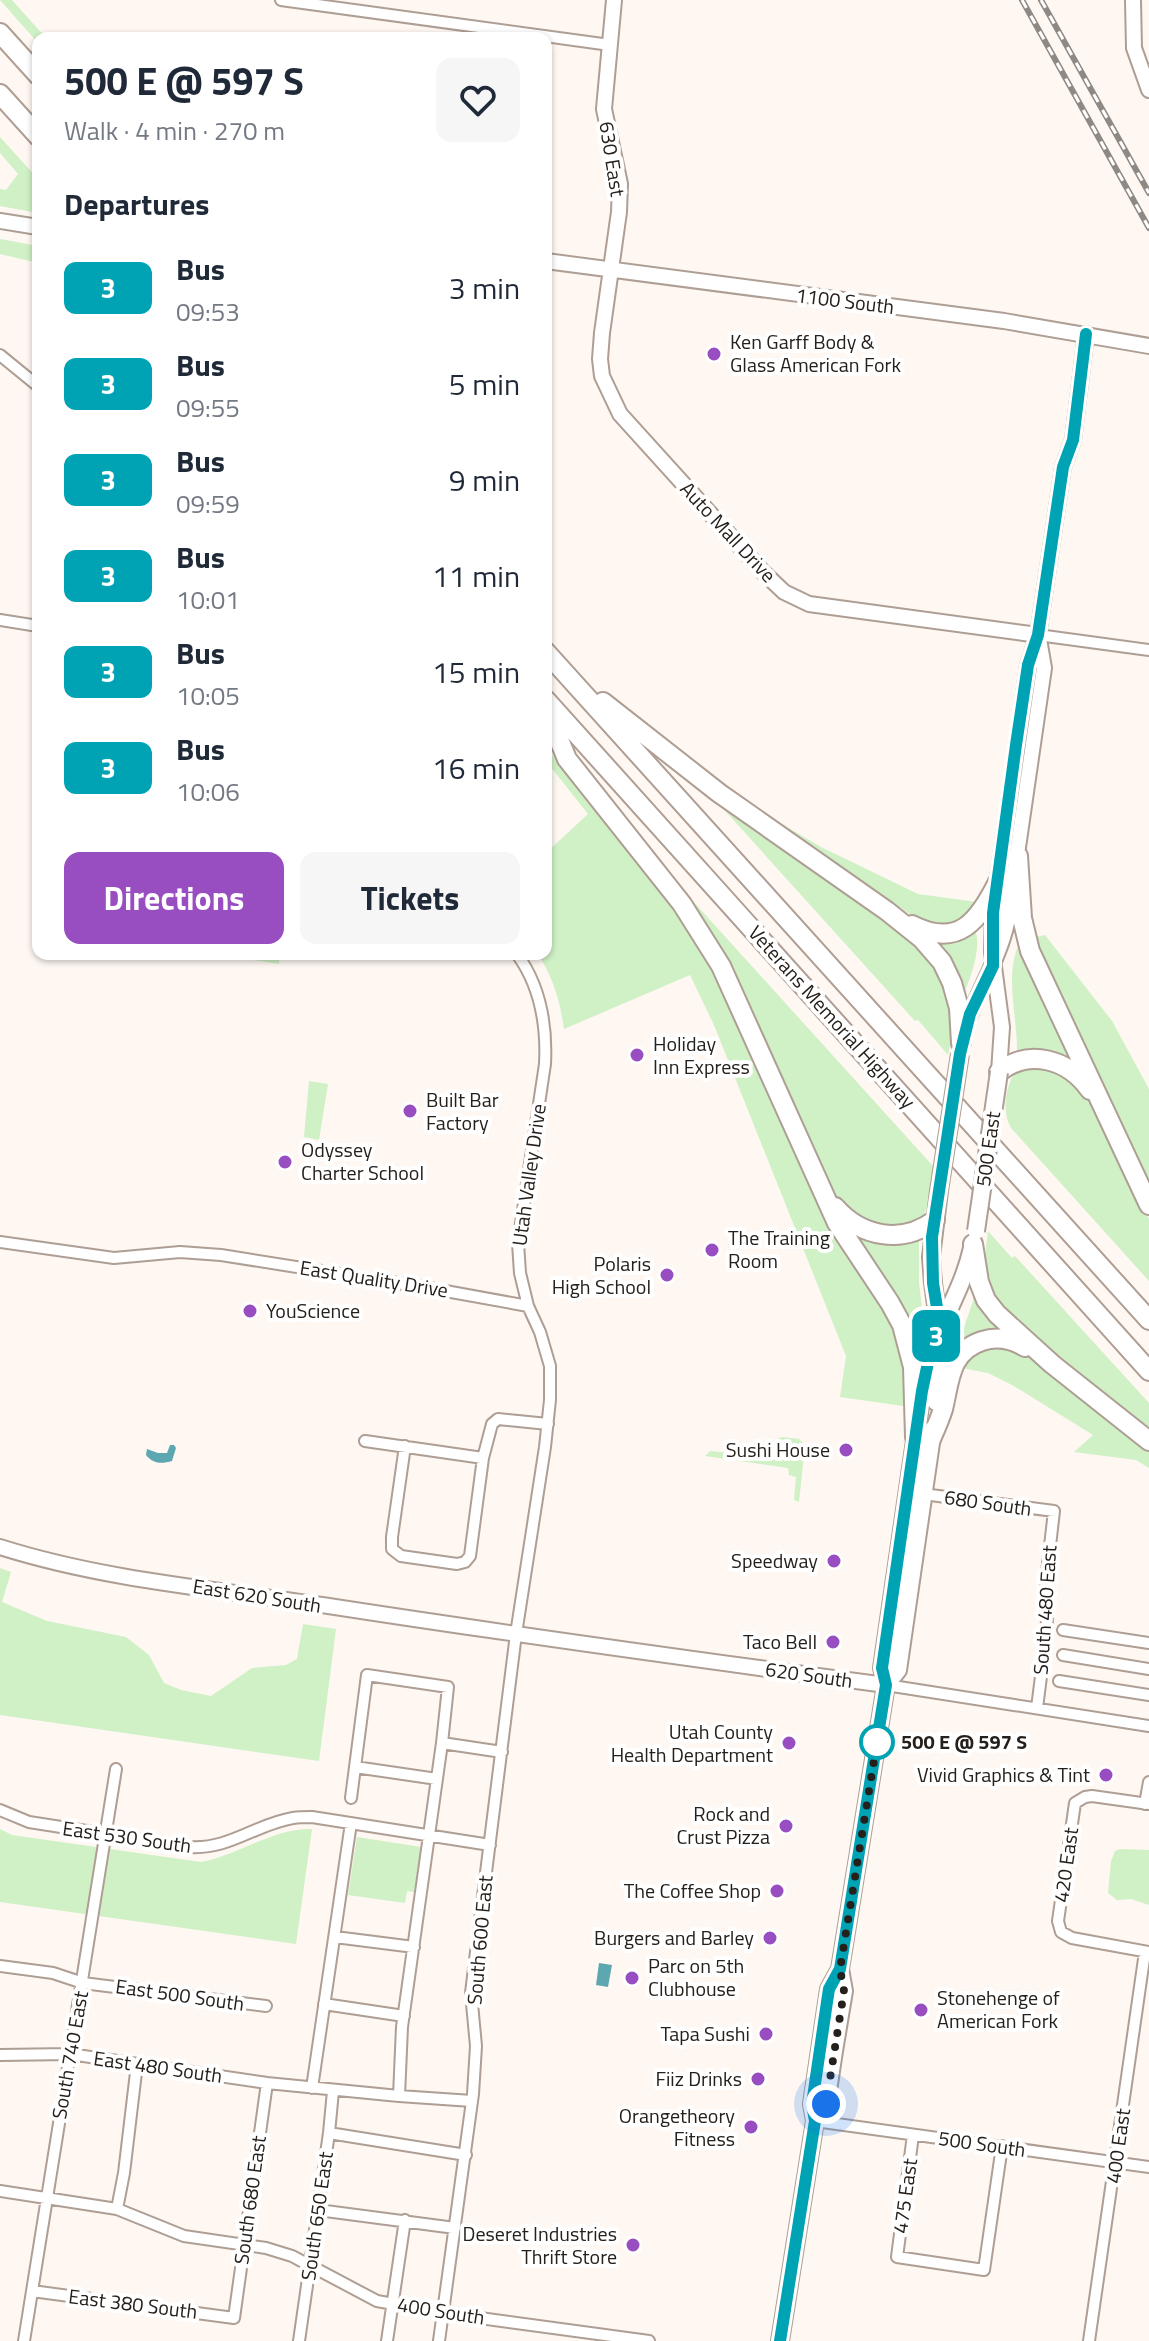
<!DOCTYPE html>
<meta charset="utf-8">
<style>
:root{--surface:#fff;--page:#f6f6f7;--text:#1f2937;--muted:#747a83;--accent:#984ec1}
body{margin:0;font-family:"Titillium Web",sans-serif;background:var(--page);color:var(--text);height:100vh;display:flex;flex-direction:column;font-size:30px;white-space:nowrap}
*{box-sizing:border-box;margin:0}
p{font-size:26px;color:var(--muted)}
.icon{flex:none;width:44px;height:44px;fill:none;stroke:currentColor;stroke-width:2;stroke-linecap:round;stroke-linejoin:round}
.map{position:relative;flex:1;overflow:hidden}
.panel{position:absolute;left:32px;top:32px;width:520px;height:928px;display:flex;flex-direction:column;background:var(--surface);border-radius:16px;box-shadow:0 2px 6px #0004}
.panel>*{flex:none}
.badge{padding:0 16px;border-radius:12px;font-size:28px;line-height:52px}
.you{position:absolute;width:40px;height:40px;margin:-20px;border:6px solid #fff;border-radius:50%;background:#1a73e8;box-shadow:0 0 0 12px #1a73e833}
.map>.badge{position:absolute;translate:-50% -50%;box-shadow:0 0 0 4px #fff}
h2{padding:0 32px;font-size:30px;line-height:72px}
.round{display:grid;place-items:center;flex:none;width:84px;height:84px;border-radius:16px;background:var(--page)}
.summary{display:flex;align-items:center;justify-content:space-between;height:136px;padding:0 32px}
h1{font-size:38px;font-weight:700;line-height:60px}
.primary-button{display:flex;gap:16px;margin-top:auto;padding:16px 32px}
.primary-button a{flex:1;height:92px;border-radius:16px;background:var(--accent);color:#fff;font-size:32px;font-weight:700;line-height:92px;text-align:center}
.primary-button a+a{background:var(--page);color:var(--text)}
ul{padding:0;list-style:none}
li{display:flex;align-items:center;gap:24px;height:96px;padding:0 32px}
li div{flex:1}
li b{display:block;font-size:30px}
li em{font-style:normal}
li .badge{min-width:88px;font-weight:700;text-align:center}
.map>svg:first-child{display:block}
.green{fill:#cff1c5}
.water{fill:#5da7b1}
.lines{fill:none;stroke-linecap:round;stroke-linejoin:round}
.street-casing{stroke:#ae9e94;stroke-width:14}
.secondary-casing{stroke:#ae9e94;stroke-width:18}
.primary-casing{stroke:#ae9e94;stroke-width:20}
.highway-casing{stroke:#ae9e94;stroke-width:22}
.street{stroke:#fff;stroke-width:10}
.secondary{stroke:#fff;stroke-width:14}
.primary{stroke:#fff;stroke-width:16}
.highway{stroke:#fff;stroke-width:18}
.rail-casing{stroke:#8f8984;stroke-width:6}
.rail{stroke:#fff;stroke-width:3;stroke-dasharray:9;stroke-linecap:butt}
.primary-bridge-casing{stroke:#ae9e94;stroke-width:20;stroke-linecap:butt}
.primary-bridge{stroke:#fff;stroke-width:16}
.line-casing{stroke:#fff;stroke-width:18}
.line{stroke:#00a3b4;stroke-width:12}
.walk{stroke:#26201c;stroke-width:8;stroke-dasharray:0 14.4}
.poi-dot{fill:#984ec1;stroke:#fff;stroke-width:3}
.stop-dot{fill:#fff;stroke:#00a3b4;stroke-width:4}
.labels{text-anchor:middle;stroke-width:8;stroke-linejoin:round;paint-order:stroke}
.street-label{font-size:20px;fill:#26201c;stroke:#fff}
.poi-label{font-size:20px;fill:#26201c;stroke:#fff;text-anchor:end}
.stop-label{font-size:20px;font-weight:bold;fill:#26201c;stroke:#fff;text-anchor:start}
</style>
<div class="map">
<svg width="1149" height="2341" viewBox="0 0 1149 2341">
<rect width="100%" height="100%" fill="#fef7f2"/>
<path class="green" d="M 0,0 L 12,0 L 46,38 L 38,38 L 38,43 Z
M 0,137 L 38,179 L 38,213 L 0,206 L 0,189 L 6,190 L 18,174 L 0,153 Z
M 0,239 L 38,246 L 38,263 L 0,254 Z
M 546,747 L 684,922 L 710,965 L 757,1066 L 893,1323 L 905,1368 L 903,1406 L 840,1397 L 846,1356 L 714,1025 L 690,975 L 564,1029 C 560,1000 553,978 538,954 L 546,954 L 546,853 L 588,814 L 546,761 Z
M 709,793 L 888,919 L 943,971 L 952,1014 L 952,1039 L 948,1055 L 918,1020 L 915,1021 Z
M 756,809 L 821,847 L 918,894 L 977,902 L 969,913 L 965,915 L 967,918 L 944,926 L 923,923 Z
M 652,856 L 933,1166 L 928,1205 L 922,1219 L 890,1231 L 842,1208 Z
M 974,928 C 983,944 971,977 964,993 L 931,937 Z
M 1045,935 L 1112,1021 L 1149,1089 L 1149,1185 L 1048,975 L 1035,937 Z
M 1019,944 L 1083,1070 L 1017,1054 C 1018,1018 1004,977 1019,944 Z
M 216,954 L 280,954 L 279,964 Z
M 1020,1064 L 1063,1071 L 1091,1099 L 1149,1219 L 1149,1281 L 1011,1128 C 1000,1109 1007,1080 1020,1064 Z
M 309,1081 L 328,1084 L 319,1140 L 304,1137 Z
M 846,1225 L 919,1237 L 919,1283 L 923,1316 L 918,1344 L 916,1345 Z
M 988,1231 L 1012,1258 L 1015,1256 L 1149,1403 L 1149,1427 L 1071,1368 L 997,1307 L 988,1281 L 984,1263 Z
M 973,1287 L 1007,1331 L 957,1348 L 973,1301 Z
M 1008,1347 L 1019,1350 L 1031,1358 L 1149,1452 L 1149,1468 L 1136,1460 L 1074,1452 L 1093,1435 L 1014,1386 L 988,1373 L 962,1368 C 976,1349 985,1349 1008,1347 Z
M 782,1437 L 799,1439 L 805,1445 L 799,1502 L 794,1500 L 796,1477 L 789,1475 L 788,1468 L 705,1456 L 710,1451 L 739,1454 Z
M 0,1568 L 11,1572 L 2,1602 L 47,1621 L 126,1637 L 149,1655 L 164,1683 L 181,1690 L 211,1696 L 252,1668 L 286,1665 L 297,1659 L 303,1624 L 336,1629 L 319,1761 L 0,1715 Z
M 0,1829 L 12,1835 L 201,1862 C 239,1855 273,1828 312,1829 L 296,1944 L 0,1902 Z
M 357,1837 L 421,1847 L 414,1892 L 407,1891 L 405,1903 L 348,1895 Z
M 1120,1849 L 1149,1850 L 1149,1905 L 1131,1899 L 1117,1900 L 1108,1893 L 1111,1861 L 1115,1851 Z"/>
<path class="water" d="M 170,1445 L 174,1445 L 176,1448 L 172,1461 C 162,1464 153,1464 146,1455 L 147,1449 L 158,1453 L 167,1453 Z
M 599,1963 L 612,1965 L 608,1987 L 596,1985 Z"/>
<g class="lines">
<g class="street-casing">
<path id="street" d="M 281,0 L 610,45
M 0,355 L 38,386
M 0,620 L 38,626
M 1038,635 L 1149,650
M 0,1242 L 114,1258 L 180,1252 L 221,1255 L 429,1288 L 528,1306
M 365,1441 L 483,1458
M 405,1446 L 392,1537 L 392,1549 L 401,1556 L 457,1564 L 465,1562 L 470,1556 L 483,1458 L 492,1424 L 498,1419 L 548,1424
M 923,1494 L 1054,1511 L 1046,1581 L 1047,1629 L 1037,1708
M 1063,1630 L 1149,1643
M 1063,1655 L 1149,1669
M 1059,1681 L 1149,1695
M 886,1685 L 1149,1726
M 442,1743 L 402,2027 L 399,2096 L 472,2101
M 355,1767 L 437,1779
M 351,1798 L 367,1675 L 448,1687 L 442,1743 L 502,1752
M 1145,1804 L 1149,1782
M 0,1810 L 29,1822 L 189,1847 C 229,1850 256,1824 293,1818 C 299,1817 305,1817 312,1817 L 490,1845
M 335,1937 L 414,1947
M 1149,1952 L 1072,1938 L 1061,1932 L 1058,1921 L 1075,1803 L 1085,1797 L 1092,1796 L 1149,1804
M 0,1966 L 53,1973 L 83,1983 L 266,2006
M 324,2004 L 404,2016
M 0,2055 L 70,2054 L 267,2083 L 399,2096
M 312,2088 L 351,1823
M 815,2121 L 1149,2167
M 329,2133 L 466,2155
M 913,2135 L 897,2257 L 984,2270 L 1002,2146
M 0,2191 L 117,2209 L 184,2236 L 266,2248 L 292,2256 L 377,2301 L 443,2313 L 649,2341
M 117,2209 L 124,2173 L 137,2064
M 318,2210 L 455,2228
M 32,2291 L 234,2318 L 267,2083
M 24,2341 L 116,1769
M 299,2341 L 329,2133 L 333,2091
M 387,2341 L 405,2220
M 439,2341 L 473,2094 L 476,2046 L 471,1993 L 474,1968 L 516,1634 L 545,1447 L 550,1400 L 550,1366 L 540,1332 L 528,1306 L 520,1273 L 518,1243 L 545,1064 C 547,1025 541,987 517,954
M 1089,2341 L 1145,1952"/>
</g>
<g class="secondary-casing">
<path id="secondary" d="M 614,0 L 604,109 L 620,184 L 619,212 L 602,333 L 600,359 L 602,376 L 620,414 L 763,572 L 784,592 L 809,604 L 1038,635
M 1133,0 L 1134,48 L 1149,90
M 0,221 L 38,227
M 546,261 L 1004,321 L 1149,346
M 963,1035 C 974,996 998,963 1007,923 L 1044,668 L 1039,639
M 999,1072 L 1002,1027 L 992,952 L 993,913 L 1028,665 L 1038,635 L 1063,467 L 1073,440 L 1086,334
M 0,1547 C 104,1580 215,1589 322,1605 C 510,1634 698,1660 886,1685"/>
</g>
<g class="primary-casing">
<path id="primary" d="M 936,1402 L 941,1342 L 933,1283 L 931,1257 L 939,1191
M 886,1685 L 898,1670 L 933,1429
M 815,2121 L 826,2104 L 834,2051 L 844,1991 L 840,1969
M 780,2341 L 815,2121 L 812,2104 L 829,1989 L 840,1969 L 886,1685 L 882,1668 L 925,1372 C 936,1327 962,1293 972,1248"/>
</g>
<g class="highway-casing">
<path id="highway" d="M 0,33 L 38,75
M 0,94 L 38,136
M 546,652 L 1149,1320
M 546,700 L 1149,1371
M 603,702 L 719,793 L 887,911 L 922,939 L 942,962 L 952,983 L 959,1008 L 961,1043
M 546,708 L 567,759 L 682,904 L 721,966 L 837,1223 L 890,1303 L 902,1325 L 913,1367 L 915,1437
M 1018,856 L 1022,918 L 1030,951 L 1149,1205
M 912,925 C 959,949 979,920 998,882
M 999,1072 C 1029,1048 1068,1059 1090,1090
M 835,1207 C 861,1237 902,1245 935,1220
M 973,1244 L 979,1282 L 986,1300 L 997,1314 L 1052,1364 L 1149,1441
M 931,1439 C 935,1430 940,1419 943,1409 C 950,1381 949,1352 982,1341 C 997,1336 1012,1339 1025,1347"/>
</g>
<use href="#street" class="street"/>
<use href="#secondary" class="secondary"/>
<use href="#primary" class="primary"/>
<use href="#highway" class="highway"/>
<g class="rail-casing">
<path id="rail" d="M 1022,0 L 1149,228
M 1041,0 L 1149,193"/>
</g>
<use href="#rail" class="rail"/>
<g class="primary-bridge-casing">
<path id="primary-bridge" d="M 939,1191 L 960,1054
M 976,1231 L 999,1072"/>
</g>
<use href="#primary-bridge" class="primary-bridge"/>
</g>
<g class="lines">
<g class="line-casing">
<path id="line" d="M 780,2341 L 815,2121 L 812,2104 L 827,2002 L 829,1989 L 840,1969 L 886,1685 L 882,1668 L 922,1391 L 929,1358 L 940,1326 L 933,1283 L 932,1237 L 960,1054 L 970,1014 L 993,966 L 993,913 L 1016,745 L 1028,665 L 1038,635 L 1063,467 L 1073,440 L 1086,334"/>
</g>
<use href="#line" class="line"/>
<path class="walk" d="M 826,2104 L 844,1991 L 840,1969 L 877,1742"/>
</g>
<g class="poi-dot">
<circle cx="714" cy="354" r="8"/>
<circle cx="637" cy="1055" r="8"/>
<circle cx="410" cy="1111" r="8"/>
<circle cx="285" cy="1162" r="8"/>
<circle cx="712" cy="1250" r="8"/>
<circle cx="667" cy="1275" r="8"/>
<circle cx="250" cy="1311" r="8"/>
<circle cx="846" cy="1450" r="8"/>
<circle cx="834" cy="1561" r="8"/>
<circle cx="833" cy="1642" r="8"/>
<circle cx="789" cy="1743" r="8"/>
<circle cx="1106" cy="1775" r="8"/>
<circle cx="786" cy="1826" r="8"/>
<circle cx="777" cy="1891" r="8"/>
<circle cx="770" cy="1938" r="8"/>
<circle cx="632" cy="1978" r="8"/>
<circle cx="921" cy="2010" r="8"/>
<circle cx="766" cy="2034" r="8"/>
<circle cx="758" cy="2079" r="8"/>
<circle cx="751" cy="2127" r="8"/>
<circle cx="633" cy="2245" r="8"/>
</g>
<circle class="stop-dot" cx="877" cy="1742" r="16"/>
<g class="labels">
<g class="street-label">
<text transform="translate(612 159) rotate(81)" y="7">630 East</text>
<text transform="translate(845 301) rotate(7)" y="7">1100 South</text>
<text transform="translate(728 532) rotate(47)" y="7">Auto Mall Drive</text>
<text transform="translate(832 1017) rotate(48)" y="7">Veterans Memorial Highway</text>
<text transform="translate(988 1149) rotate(-82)" y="7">500 East</text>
<text transform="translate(529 1175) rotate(-82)" y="7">Utah Valley Drive</text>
<text transform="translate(374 1279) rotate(9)" y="7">East Quality Drive</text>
<text transform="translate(988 1503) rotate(8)" y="7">680 South</text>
<text transform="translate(257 1596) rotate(9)" y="7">East 620 South</text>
<text transform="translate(1045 1610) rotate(-86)" y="7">South 480 East</text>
<text transform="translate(809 1675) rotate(8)" y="7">620 South</text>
<text transform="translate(127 1837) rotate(8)" y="7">East 530 South</text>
<text transform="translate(1066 1865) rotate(-82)" y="7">420 East</text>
<text transform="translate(480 1940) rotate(-85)" y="7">South 600 East</text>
<text transform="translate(180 1995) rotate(8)" y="7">East 500 South</text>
<text transform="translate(70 2055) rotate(-80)" y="7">South 740 East</text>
<text transform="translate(158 2067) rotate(8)" y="7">East 480 South</text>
<text transform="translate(982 2144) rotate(8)" y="7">500 South</text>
<text transform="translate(1118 2146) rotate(-82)" y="7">400 East</text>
<text transform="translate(905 2196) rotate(-82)" y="7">475 East</text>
<text transform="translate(250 2200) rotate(-82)" y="7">South 680 East</text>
<text transform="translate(317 2216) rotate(-82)" y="7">South 650 East</text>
<text transform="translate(133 2304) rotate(7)" y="7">East 380 South</text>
<text transform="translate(441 2311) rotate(9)" y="7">400 South</text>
</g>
<g class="poi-label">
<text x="730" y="349" text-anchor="start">Ken Garff Body &amp;<tspan x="730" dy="23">Glass American Fork</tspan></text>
<text x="653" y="1051" text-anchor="start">Holiday<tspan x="653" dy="23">Inn Express</tspan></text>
<text x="426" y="1107" text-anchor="start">Built Bar<tspan x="426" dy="23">Factory</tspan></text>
<text x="301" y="1157" text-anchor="start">Odyssey<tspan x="301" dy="23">Charter School</tspan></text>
<text x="728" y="1245" text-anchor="start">The Training<tspan x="728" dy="23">Room</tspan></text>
<text x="651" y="1271">Polaris<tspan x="651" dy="23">High School</tspan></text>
<text x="266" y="1318" text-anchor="start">YouScience</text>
<text x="830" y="1457">Sushi House</text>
<text x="818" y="1568">Speedway</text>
<text x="817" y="1649">Taco Bell</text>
<text x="773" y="1739">Utah County<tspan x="773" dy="23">Health Department</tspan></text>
<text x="1090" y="1782">Vivid Graphics &amp; Tint</text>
<text x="770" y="1821">Rock and<tspan x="770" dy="23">Crust Pizza</tspan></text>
<text x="761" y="1898">The Coffee Shop</text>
<text x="754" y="1945">Burgers and Barley</text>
<text x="648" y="1973" text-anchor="start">Parc on 5th<tspan x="648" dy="23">Clubhouse</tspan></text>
<text x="937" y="2005" text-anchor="start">Stonehenge of<tspan x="937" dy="23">American Fork</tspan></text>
<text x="750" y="2041">Tapa Sushi</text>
<text x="742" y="2086">Fiiz Drinks</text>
<text x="735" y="2123">Orangetheory<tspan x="735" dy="23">Fitness</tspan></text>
<text x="617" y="2241">Deseret Industries<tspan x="617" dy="23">Thrift Store</tspan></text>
</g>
<g class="stop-label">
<text x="901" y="1749">500 E @ 597 S</text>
</g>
</g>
</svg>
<div class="you" style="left:826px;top:2104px"></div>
<b class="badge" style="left:936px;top:1336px;background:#00a3b4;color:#fff">3</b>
<section class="panel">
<div class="summary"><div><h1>500 E @ 597 S</h1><p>Walk · 4 min · 270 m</p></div><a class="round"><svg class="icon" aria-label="heart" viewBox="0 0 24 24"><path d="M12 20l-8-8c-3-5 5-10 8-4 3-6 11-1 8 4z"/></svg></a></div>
<h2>Departures</h2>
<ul>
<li><span class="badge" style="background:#00a3b4;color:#fff">3</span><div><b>Bus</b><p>09:53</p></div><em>3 min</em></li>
<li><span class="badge" style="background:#00a3b4;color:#fff">3</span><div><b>Bus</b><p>09:55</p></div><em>5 min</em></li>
<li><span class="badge" style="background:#00a3b4;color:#fff">3</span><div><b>Bus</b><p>09:59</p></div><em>9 min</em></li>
<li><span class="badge" style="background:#00a3b4;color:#fff">3</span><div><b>Bus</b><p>10:01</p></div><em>11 min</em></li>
<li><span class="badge" style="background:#00a3b4;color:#fff">3</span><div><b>Bus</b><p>10:05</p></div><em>15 min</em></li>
<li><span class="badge" style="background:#00a3b4;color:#fff">3</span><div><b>Bus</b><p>10:06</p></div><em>16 min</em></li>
</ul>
<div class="primary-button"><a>Directions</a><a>Tickets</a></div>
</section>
</div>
